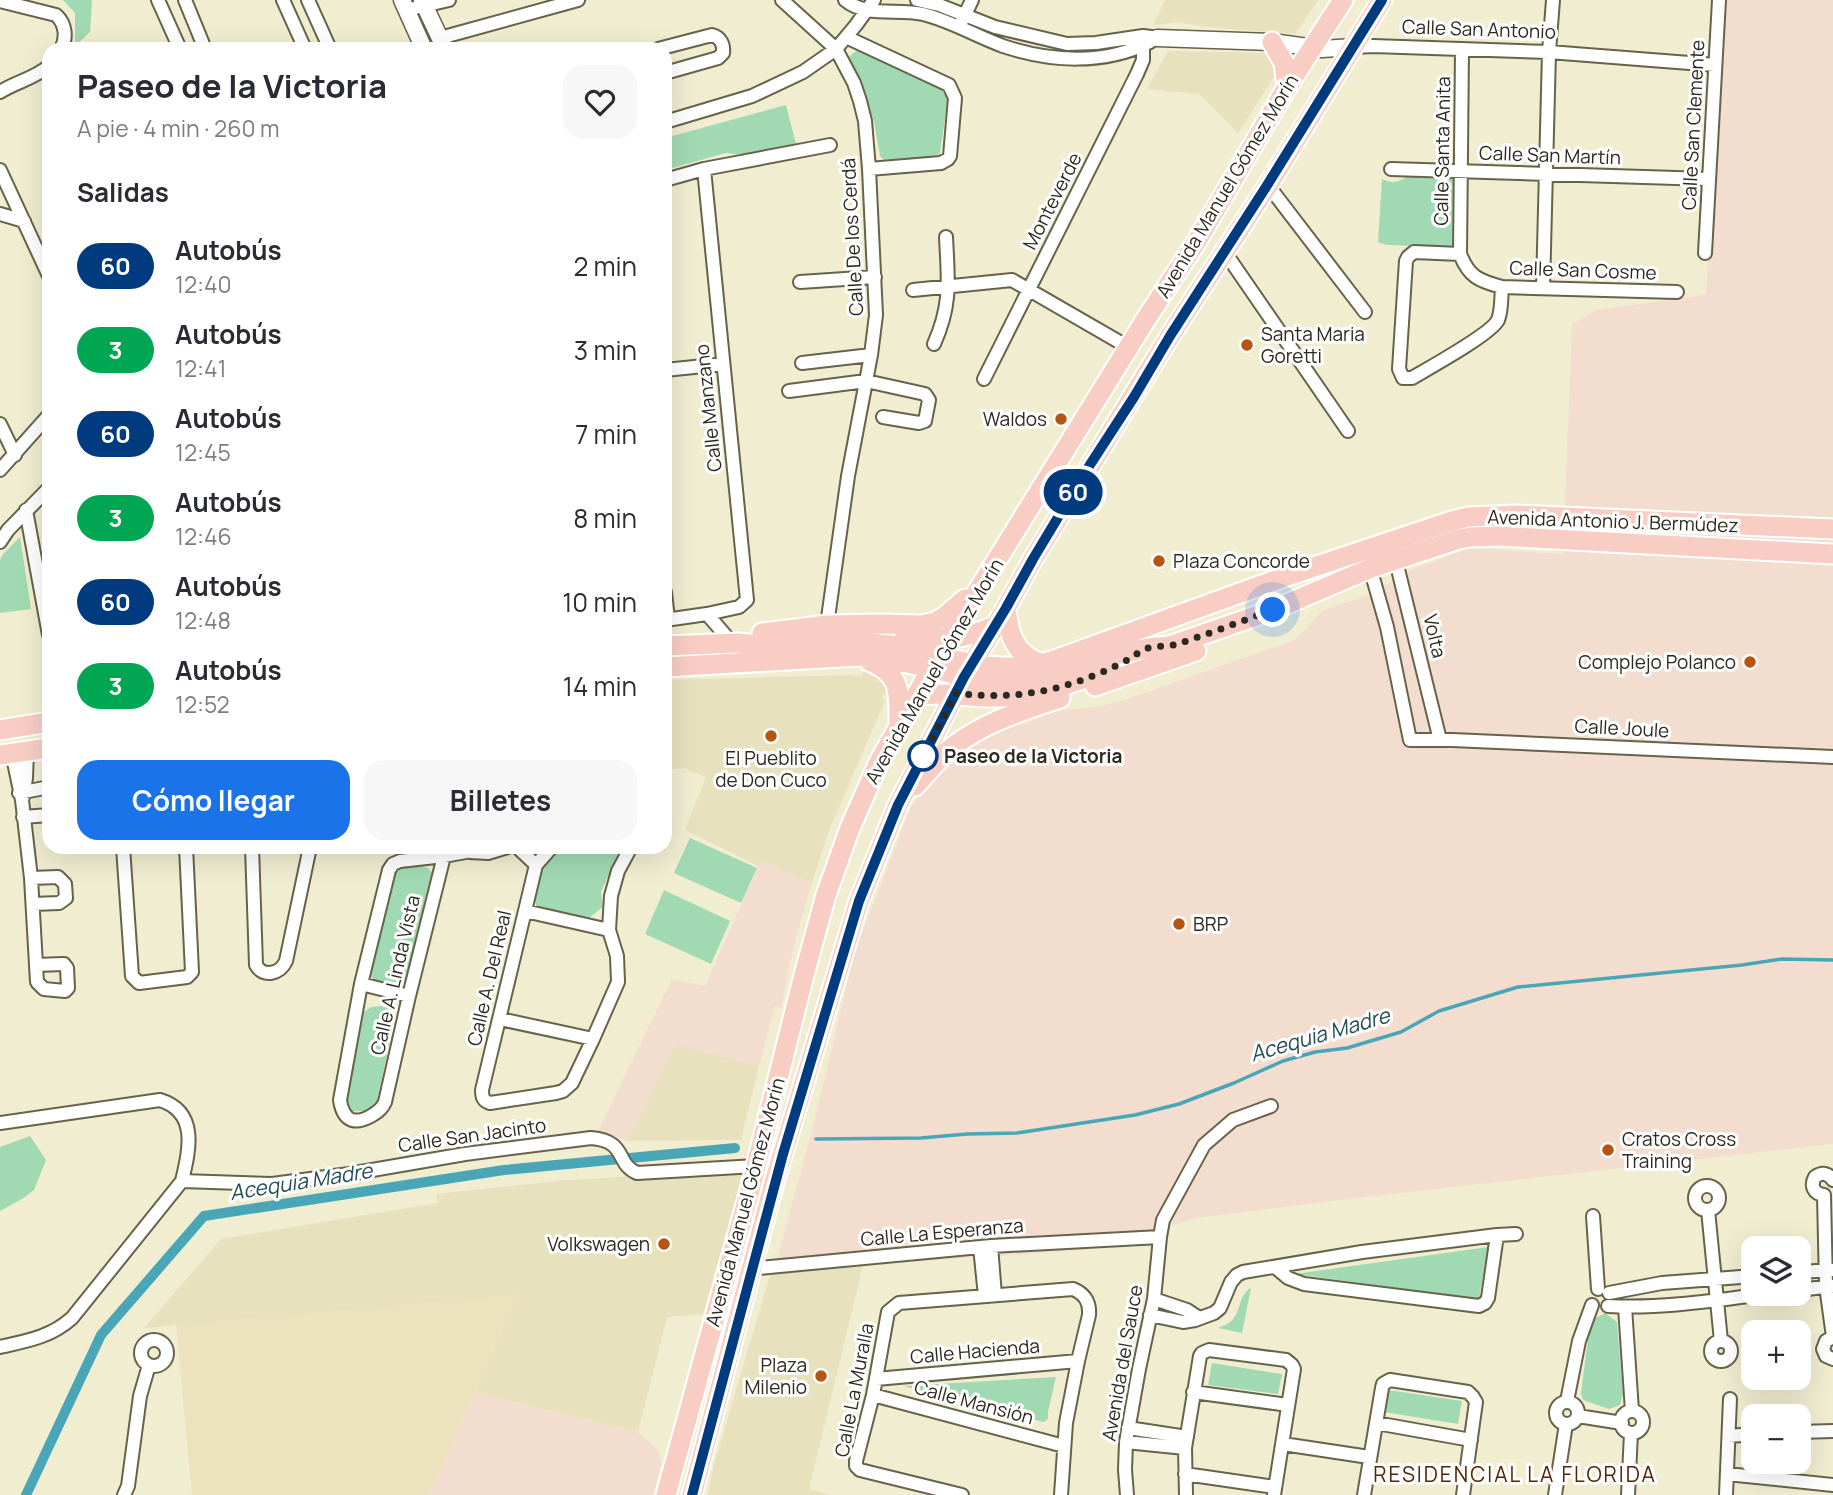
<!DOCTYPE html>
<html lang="es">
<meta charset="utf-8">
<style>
:root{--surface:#fff;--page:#f7f7f7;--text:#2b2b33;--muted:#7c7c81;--accent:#1a73e8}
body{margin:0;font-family:Manrope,sans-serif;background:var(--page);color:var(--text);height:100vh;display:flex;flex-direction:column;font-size:26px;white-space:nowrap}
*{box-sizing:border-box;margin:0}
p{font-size:23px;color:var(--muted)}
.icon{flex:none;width:38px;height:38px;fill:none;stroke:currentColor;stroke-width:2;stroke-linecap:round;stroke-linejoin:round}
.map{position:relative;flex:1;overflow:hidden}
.panel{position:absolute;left:42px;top:42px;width:630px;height:812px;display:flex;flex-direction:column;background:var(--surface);border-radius:21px;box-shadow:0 7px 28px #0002}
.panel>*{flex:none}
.badge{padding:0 14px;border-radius:23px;font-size:24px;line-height:46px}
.fabs{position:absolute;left:1741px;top:1236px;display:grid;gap:14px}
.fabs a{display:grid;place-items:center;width:70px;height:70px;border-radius:14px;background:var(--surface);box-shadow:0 7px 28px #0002;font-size:35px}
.you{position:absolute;width:35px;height:35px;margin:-18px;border:5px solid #fff;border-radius:50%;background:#1a73e8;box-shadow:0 0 0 10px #1a73e833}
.map>.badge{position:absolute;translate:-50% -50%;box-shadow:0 0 0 4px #fff}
h2{padding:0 35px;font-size:26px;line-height:63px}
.round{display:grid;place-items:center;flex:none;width:74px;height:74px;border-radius:21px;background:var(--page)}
.head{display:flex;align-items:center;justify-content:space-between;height:119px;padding:0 35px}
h1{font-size:33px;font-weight:700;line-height:52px}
.action{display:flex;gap:14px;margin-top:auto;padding:14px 35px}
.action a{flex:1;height:80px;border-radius:21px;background:var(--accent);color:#fff;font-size:28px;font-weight:700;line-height:80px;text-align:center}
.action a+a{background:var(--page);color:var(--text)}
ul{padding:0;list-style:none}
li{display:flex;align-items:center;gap:21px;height:84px;padding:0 35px}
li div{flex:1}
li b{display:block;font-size:26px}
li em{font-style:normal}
li .badge{min-width:77px;font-weight:700;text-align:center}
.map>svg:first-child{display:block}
.built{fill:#e7e1be}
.industrial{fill:#f2ddcf}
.green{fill:#a1dab2}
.sand{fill:#ece2bd}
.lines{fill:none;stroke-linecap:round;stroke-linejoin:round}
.stream{stroke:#49a6b6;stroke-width:3.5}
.canal{stroke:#49a6b6;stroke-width:10}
.minor-casing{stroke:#67634b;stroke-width:16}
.tertiary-casing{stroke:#67634b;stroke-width:19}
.primary-casing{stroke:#fff;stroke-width:23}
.minor{stroke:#fff;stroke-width:12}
.tertiary{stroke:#fff;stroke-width:16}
.primary{stroke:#f8cec4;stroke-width:19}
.line-casing{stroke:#fff;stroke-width:16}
.line{stroke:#003b80;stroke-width:10}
.walk{stroke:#2c2a20;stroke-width:7;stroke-dasharray:0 12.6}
.poi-dot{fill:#b55511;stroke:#fff;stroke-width:2.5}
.stop-dot{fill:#fff;stroke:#003b80;stroke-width:3.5}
.labels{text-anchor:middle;stroke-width:6;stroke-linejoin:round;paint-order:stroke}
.street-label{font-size:19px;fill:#2c2a20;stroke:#fff}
.poi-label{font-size:19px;fill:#2c2a20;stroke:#fff;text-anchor:start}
.stop-label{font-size:19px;font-weight:bold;fill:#2c2a20;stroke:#fff;text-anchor:start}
.water-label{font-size:21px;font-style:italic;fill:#234d55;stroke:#fff}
.neighbourhood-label{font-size:21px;letter-spacing:2px;fill:#532406;stroke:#fff}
</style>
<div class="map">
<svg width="1833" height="1495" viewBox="0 0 1833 1495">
<rect width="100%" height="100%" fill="#f1edd1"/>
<path class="built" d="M 1165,0 L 1318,0 L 1295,34 L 1207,27 L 1179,22 L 1153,25 Z
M 1168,51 L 1270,53 L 1279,69 L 1238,133 L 1199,94 L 1147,89 Z
M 865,670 L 881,678 L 886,683 L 887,689 L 882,698 L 885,701 L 828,833 L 812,883 L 761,861 L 758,866 L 685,830 L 706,777 L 684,768 L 665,770 L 665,680 L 849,675 L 861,676 Z
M 675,1044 L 759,1066 L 741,1140 L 628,1141 Z
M 729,1171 L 743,1176 L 703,1314 L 667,1317 L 638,1432 L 475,1392 L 518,1295 L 144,1328 L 221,1239 L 438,1203 L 436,1194 L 567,1180 Z
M 863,1265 L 809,1489 L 830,1495 L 708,1495 L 713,1468 L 770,1275 Z"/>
<path class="industrial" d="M 1724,0 L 1833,0 L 1833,1144 L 1340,1200 L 1197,1218 L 1085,1250 L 774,1271 L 814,1123 L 855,951 L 912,805 L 943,769 L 972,740 L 1031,712 L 1097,707 L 1122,701 L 1295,640 L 1322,611 L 1371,594 L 1413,569 L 1470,548 L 1563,554 L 1572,325 L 1596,310 L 1706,295 Z
M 761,860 L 812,883 L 794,944 L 781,1008 L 775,1006 L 759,1066 L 675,1044 L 628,1141 L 598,1131 L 672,979 L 705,986 Z
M 475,1392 L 638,1432 L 659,1451 L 661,1463 L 653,1495 L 429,1495 Z"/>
<path class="green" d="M 63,0 L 92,0 L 90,32 L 75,46 L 75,13 Z
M 857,50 L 949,91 L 940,153 L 934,158 L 885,161 L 880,156 L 874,121 L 849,57 Z
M 786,105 L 796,144 L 755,156 L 726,153 L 665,170 L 665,138 Z
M 1408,176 L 1454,177 L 1453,247 L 1387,245 L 1378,242 L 1382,179 C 1393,184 1397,183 1408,176 Z
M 20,537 L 31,609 L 0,613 L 0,560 L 3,554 Z
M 690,838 L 757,868 L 741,903 L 674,873 Z
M 564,847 L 621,847 L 601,892 L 603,907 L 589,918 L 537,908 L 533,896 L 540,870 Z
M 416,864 L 428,868 L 432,873 L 405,983 L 397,988 L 377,985 L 371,976 L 392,869 L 397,866 Z
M 664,890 L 730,921 L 711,964 L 645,934 Z
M 381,1006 L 388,1008 L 394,1021 L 376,1106 C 368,1111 360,1112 350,1111 L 345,1102 L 364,1012 L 371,1007 Z
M 30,1136 L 46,1160 L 34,1190 L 22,1199 L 0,1211 L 0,1147 Z
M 1488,1247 L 1479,1299 L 1295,1274 Z
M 1251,1288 L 1242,1333 L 1218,1328 C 1222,1326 1226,1325 1229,1323 C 1242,1314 1237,1296 1251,1288 Z
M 1605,1313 L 1617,1322 L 1623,1394 L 1620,1405 L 1609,1409 L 1583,1400 L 1581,1393 L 1590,1323 L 1594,1319 Z
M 1212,1363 L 1282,1374 L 1278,1394 L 1208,1385 Z
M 1056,1377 L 1048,1412 L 1048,1419 L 1043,1422 L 904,1386 Z
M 1388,1390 L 1462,1401 L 1458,1424 L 1384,1412 Z"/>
<path class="sand" d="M 519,1294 L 429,1495 L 192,1495 L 176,1325 Z"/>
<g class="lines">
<path class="stream" d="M 816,1139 L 921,1138 L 967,1134 L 1017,1133 L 1135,1115 L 1179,1104 L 1234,1083 L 1283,1061 L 1315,1052 L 1347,1048 L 1401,1032 L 1439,1011 L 1518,987 L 1742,965 L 1782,959 L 1833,960"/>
<path class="canal" d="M 26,1495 L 101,1335 L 204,1216 L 504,1170 L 735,1148"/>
<g class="minor-casing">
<path id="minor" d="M 158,0 L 180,49
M 185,0 L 205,49
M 283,0 L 305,49
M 308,0 L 330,49
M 782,0 L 836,49 L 854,83 L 860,101 L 865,121 L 869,169 L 876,315 L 871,355 L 848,476 L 827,625
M 845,0 C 867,18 897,8 923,14 C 951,21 976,36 1003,46 C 1051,62 1104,65 1150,42
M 917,0 L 939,5 L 995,27 L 1067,44 L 1096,43 L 1143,36 L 1151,37
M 0,1 L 56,15 C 66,24 67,38 61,49
M 406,10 L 449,0
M 962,21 L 972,0
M 846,37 L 949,85 L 955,98 L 950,156 L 948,159 L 941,163 L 869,169
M 440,38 L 578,0
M 1354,47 L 1373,46 L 1549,52 L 1715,65
M 658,49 L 712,35 C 720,37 724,44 723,53 L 718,58 L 665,73
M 1462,49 L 1460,254 C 1469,277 1479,281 1502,287 L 1677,292
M 0,92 C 16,82 35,78 49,66
M 665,122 L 752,96 L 803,72 L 836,49 L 856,25 L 874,0
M 1391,169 L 1708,179
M 0,170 L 49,276
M 665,180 L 704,169 L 830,145
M 1267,187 L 1274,193 L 1365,312
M 0,214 L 24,221
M 1705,253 L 1719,0
M 1223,254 L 1231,261 L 1348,431
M 1460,254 L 1414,252 L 1408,257 L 1406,261 L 1399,369 L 1403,378 L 1412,378 C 1429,368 1491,334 1498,320 C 1502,310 1501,297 1502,287
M 800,282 L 875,277
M 1543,288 L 1549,52 L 1553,0
M 913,290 L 1012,280 L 1128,347
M 934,344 C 952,304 948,279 946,237
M 802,363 L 871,355
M 665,370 L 723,364
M 984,379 L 1137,74 L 1143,60 L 1143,36
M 789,391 L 866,381 L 925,394 L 929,400 L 925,421 L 919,423 L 883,417
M 0,424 L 15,455
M 0,470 L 49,415
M 26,510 L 49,635
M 0,542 L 8,530 L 49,488
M 1394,553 L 1440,740
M 1369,564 L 1387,627 L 1410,740 L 1452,740 L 1833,757
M 665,592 L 668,619
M 707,614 L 726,636
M 665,620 L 707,614 L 739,607 L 747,600 L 704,169
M 12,753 L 22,800 L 31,878 L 37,982 L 44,989 L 65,991 L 68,988 L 67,968 L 64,964 L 36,965
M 19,793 L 49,787
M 23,797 L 26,778 L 27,751
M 23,817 L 49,815
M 123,847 L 132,976 L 139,983 L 187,977 L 192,972 L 186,847
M 252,847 L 256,965 C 263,978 280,974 286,961 L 310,847
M 517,847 L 536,865
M 552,847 L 536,865 L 482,1090 C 482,1097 483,1101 490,1103 L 556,1093 L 563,1091 L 572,1083 L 593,1039 L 618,982 L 617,956 L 609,930 L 611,896 L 618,871 L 631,847
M 470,852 L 488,853 L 508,847
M 444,856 L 409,996 L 385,1102 C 381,1112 363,1123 352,1120 C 344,1117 341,1107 340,1100 L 361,984 L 389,870 L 393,864 L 400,861 L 444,856 L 466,852 L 478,847
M 31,878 L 58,877 L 65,884 L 66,898 L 59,903 L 33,904
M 525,911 L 609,930
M 361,984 L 409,996
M 500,1019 L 593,1039
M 0,1123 L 160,1100 C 199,1112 189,1151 182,1181 L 72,1318 C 51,1337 27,1341 0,1347
M 182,1181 L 272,1184 L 349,1174 L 465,1154 L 591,1138 C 628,1141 615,1164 637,1173 L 756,1166
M1695 1198a12 12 0 1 1 24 0a12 12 0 1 1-24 0Z
M 1824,1195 L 1826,1286 L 1833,1337
M 1824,1195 C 1814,1194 1810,1186 1815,1177 C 1822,1172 1828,1173 1833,1180
M 1708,1210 L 1721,1341
M 1593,1216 L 1598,1289
M 991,1246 L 995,1295
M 980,1247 L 985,1296
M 1275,1267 L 1288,1278 L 1304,1284 L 1479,1306 L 1485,1303 L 1488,1298 L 1497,1235
M 727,1271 L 991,1246 L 1160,1237
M 1799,1272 L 1833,1270
M 1799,1290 L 1833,1286
M 1609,1293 L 1662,1283 L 1754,1276
M 1154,1299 L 1187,1310 L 1199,1318
M 1608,1306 C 1663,1309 1718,1300 1772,1293
M 1625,1307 L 1632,1411
M 1150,1315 L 1183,1322 L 1195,1320 L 1214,1313 L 1220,1308 L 1231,1282 L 1237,1275 L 1243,1272 L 1362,1252 L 1497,1235 L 1516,1234
M 1833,1337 L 1826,1341 L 1823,1349 L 1826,1356 L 1833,1359
M141 1353a13 13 0 1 1 26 0a13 13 0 1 1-26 0Z
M1711 1351a10 10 0 1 1 20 0a10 10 0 1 1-20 0Z
M 876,1379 L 1078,1361
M 1193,1392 L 1288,1405
M 873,1395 L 1064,1446
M 1567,1401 L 1579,1341 L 1592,1305
M1556 1413a11 11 0 1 1 22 0a11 11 0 1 1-22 0Z
M1621 1422a11 11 0 1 1 22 0a11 11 0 1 1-22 0Z
M 1578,1416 L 1622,1423
M 1376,1423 L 1471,1440
M 1128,1428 L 1187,1437
M 1799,1432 L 1833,1431
M 1729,1436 L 1754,1434
M 1126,1442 L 1185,1448
M 1283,1444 L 1369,1457
M 1185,1474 L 1275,1487
M 1727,1474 L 1833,1485
M 124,1495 L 128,1486 L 140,1396 L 149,1365
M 962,1495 L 860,1470 L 856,1466 L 856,1461 L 873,1395 L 888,1312 L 899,1303 L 1073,1289 C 1085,1294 1090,1302 1089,1315 L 1078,1361 L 1066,1423 L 1061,1495
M 1127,1495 L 1125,1470 L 1126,1442 L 1139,1369 L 1154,1299 L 1160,1237 L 1163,1220 L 1204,1145 L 1233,1120 L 1271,1106
M 1186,1495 L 1185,1448 L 1200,1356 L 1202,1353 L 1209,1350 L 1286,1360 L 1292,1365 L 1294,1369 L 1274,1495
M 1364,1495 L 1382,1388 L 1383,1384 L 1390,1380 L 1468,1392 L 1473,1397 L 1476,1402 L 1463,1495
M 1555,1495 L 1566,1424
M 1628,1495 L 1631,1433
M 1726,1495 L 1730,1399"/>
</g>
<g class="tertiary-casing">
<path id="tertiary" d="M 402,0 L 424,49
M 422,0 L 445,49
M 1157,38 L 1272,42 L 1322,49 L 1354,47"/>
</g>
<g class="primary-casing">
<path id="primary" d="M 1272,42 L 1284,63 L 1287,87
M 1006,608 C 1009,636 1014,653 1041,664
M 762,633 L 827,625 L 882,624 L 922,625 L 935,622 L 944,617 L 965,599
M 905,636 C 937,641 965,640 994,626
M 665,646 L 738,643 L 761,645 L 859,642 L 900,646 L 972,664 L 1001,667 L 1024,667 L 1052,661 L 1284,577 L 1452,521 L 1468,517 L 1517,515 L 1833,529
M 869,661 C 902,674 899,693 899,724
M 665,667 L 858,656 L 908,663 L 984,681 L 1006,682 L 1024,681 L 1043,677 L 1110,656 L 1148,648 L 1169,646 L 1184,641 L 1273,610 L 1371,568 L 1459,539 L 1471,537 L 1498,536 L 1833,554
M 1095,686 L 1196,651
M 916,696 C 944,691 964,697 991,697 C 1033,698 1072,684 1110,668
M 0,730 L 49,722
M 0,755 L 49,748
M 915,786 C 928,772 939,757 954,746 C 984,722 1025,710 1060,698
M 666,1495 L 751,1186 L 804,975 L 826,895 L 850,828 L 879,762 L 948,639 L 1146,319 L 1197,241 L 1287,87 L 1343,0
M 692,1495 L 775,1179 L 859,901 L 898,805 L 964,677 L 1006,608 L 1033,559 L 1170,336 L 1267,187 L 1382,0"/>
</g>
<use href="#minor" class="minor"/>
<use href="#tertiary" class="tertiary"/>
<use href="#primary" class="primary"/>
</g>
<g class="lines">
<g class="line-casing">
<path id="line" d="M 692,1495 L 783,1154 L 859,901 L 898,805 L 964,677 L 1006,608 L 1033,559 L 1084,474 L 1134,397 L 1170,336 L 1266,187 L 1382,0"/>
</g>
<use href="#line" class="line"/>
<path class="walk" d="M 923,756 L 922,758 L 956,693 C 1018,701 1067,690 1122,663 C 1130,659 1137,653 1145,649 C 1155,645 1167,647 1177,644 C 1209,634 1241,621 1273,610"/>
</g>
<g class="poi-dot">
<circle cx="1247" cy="345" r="7"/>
<circle cx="1061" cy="419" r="7"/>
<circle cx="1159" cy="561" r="7"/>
<circle cx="1750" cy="662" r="7"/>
<circle cx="771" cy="736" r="7"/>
<circle cx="1179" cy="924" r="7"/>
<circle cx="1608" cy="1150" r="7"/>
<circle cx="664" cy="1244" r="7"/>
<circle cx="821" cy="1376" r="7"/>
</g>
<circle class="stop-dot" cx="923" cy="756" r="14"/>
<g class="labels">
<g class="street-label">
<text transform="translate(1479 29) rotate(2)" y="7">Calle San Antonio</text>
<text transform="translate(1693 125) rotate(-87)" y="7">Calle San Clemente</text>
<text transform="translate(1442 151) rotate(-89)" y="7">Calle Santa Anita</text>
<text transform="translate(1550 155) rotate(2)" y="7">Calle San Martín</text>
<text transform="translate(1227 186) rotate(-59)" y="7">Avenida Manuel Gómez Morín</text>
<text transform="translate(1052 201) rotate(-63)" y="7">Monteverde</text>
<text transform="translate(852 237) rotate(-93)" y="7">Calle De los Cerdá</text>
<text transform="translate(1583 270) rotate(2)" y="7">Calle San Cosme</text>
<text transform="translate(708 408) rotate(-96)" y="7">Calle Manzano</text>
<text transform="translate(1613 521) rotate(2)" y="7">Avenida Antonio J. Bermúdez</text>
<text transform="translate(1435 636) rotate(77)" y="7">Volta</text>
<text transform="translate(934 671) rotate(-60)" y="7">Avenida Manuel Gómez Morín</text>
<text transform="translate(1622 728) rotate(3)" y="7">Calle Joule</text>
<text transform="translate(395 975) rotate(-77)" y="7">Calle A. Linda Vista</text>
<text transform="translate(489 978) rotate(-77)" y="7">Calle A. Del Real</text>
<text transform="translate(472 1135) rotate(-8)" y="7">Calle San Jacinto</text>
<text transform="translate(745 1202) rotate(-75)" y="7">Avenida Manuel Gómez Morín</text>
<text transform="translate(942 1232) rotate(-5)" y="7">Calle La Esperanza</text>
<text transform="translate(975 1351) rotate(-5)" y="7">Calle Hacienda</text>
<text transform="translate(1122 1363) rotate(-80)" y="7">Avenida del Sauce</text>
<text transform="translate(854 1390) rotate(-79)" y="7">Calle La Muralla</text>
<text transform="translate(974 1402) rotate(15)" y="7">Calle Mansión</text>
</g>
<g class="poi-label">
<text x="1261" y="341">Santa Maria<tspan x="1261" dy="22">Goretti</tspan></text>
<text x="1047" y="426" text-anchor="end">Waldos</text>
<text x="1173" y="568">Plaza Concorde</text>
<text x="1736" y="669" text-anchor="end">Complejo Polanco</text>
<text x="771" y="765" text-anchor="middle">El Pueblito<tspan x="771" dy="22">de Don Cuco</tspan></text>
<text x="1193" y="931">BRP</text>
<text x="1622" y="1146">Cratos Cross<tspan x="1622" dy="22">Training</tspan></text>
<text x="650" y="1251" text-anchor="end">Volkswagen</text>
<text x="807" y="1372" text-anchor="end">Plaza<tspan x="807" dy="22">Milenio</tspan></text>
</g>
<g class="stop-label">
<text x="944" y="763">Paseo de la Victoria</text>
</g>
<g class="water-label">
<text transform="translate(1320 1035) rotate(-16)" y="7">Acequia Madre</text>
<text transform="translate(301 1182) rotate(-9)" y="7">Acequia Madre</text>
</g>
<g class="neighbourhood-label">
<text x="1515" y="1482">RESIDENCIAL LA FLORIDA</text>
</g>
</g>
</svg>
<div class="fabs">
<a><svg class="icon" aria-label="layers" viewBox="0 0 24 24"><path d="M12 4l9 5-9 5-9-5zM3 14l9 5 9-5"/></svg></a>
<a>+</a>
<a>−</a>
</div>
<div class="you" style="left:1273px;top:610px"></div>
<b class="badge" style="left:1073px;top:492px;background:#003b80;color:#fff">60</b>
<section class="panel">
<div class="head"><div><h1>Paseo de la Victoria</h1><p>A pie · 4 min · 260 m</p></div><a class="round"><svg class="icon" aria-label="heart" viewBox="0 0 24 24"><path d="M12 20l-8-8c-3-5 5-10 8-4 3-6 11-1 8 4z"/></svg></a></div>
<h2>Salidas</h2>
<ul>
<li><span class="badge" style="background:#003b80;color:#fff">60</span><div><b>Autobús</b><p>12:40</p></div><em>2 min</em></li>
<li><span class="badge" style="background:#00a651;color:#fff">3</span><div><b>Autobús</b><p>12:41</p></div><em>3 min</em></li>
<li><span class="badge" style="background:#003b80;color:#fff">60</span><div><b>Autobús</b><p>12:45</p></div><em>7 min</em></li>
<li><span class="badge" style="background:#00a651;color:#fff">3</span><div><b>Autobús</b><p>12:46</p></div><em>8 min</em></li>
<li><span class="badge" style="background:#003b80;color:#fff">60</span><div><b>Autobús</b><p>12:48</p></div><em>10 min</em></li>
<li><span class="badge" style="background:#00a651;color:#fff">3</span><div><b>Autobús</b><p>12:52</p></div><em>14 min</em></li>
</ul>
<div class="action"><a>Cómo llegar</a><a>Billetes</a></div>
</section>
</div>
